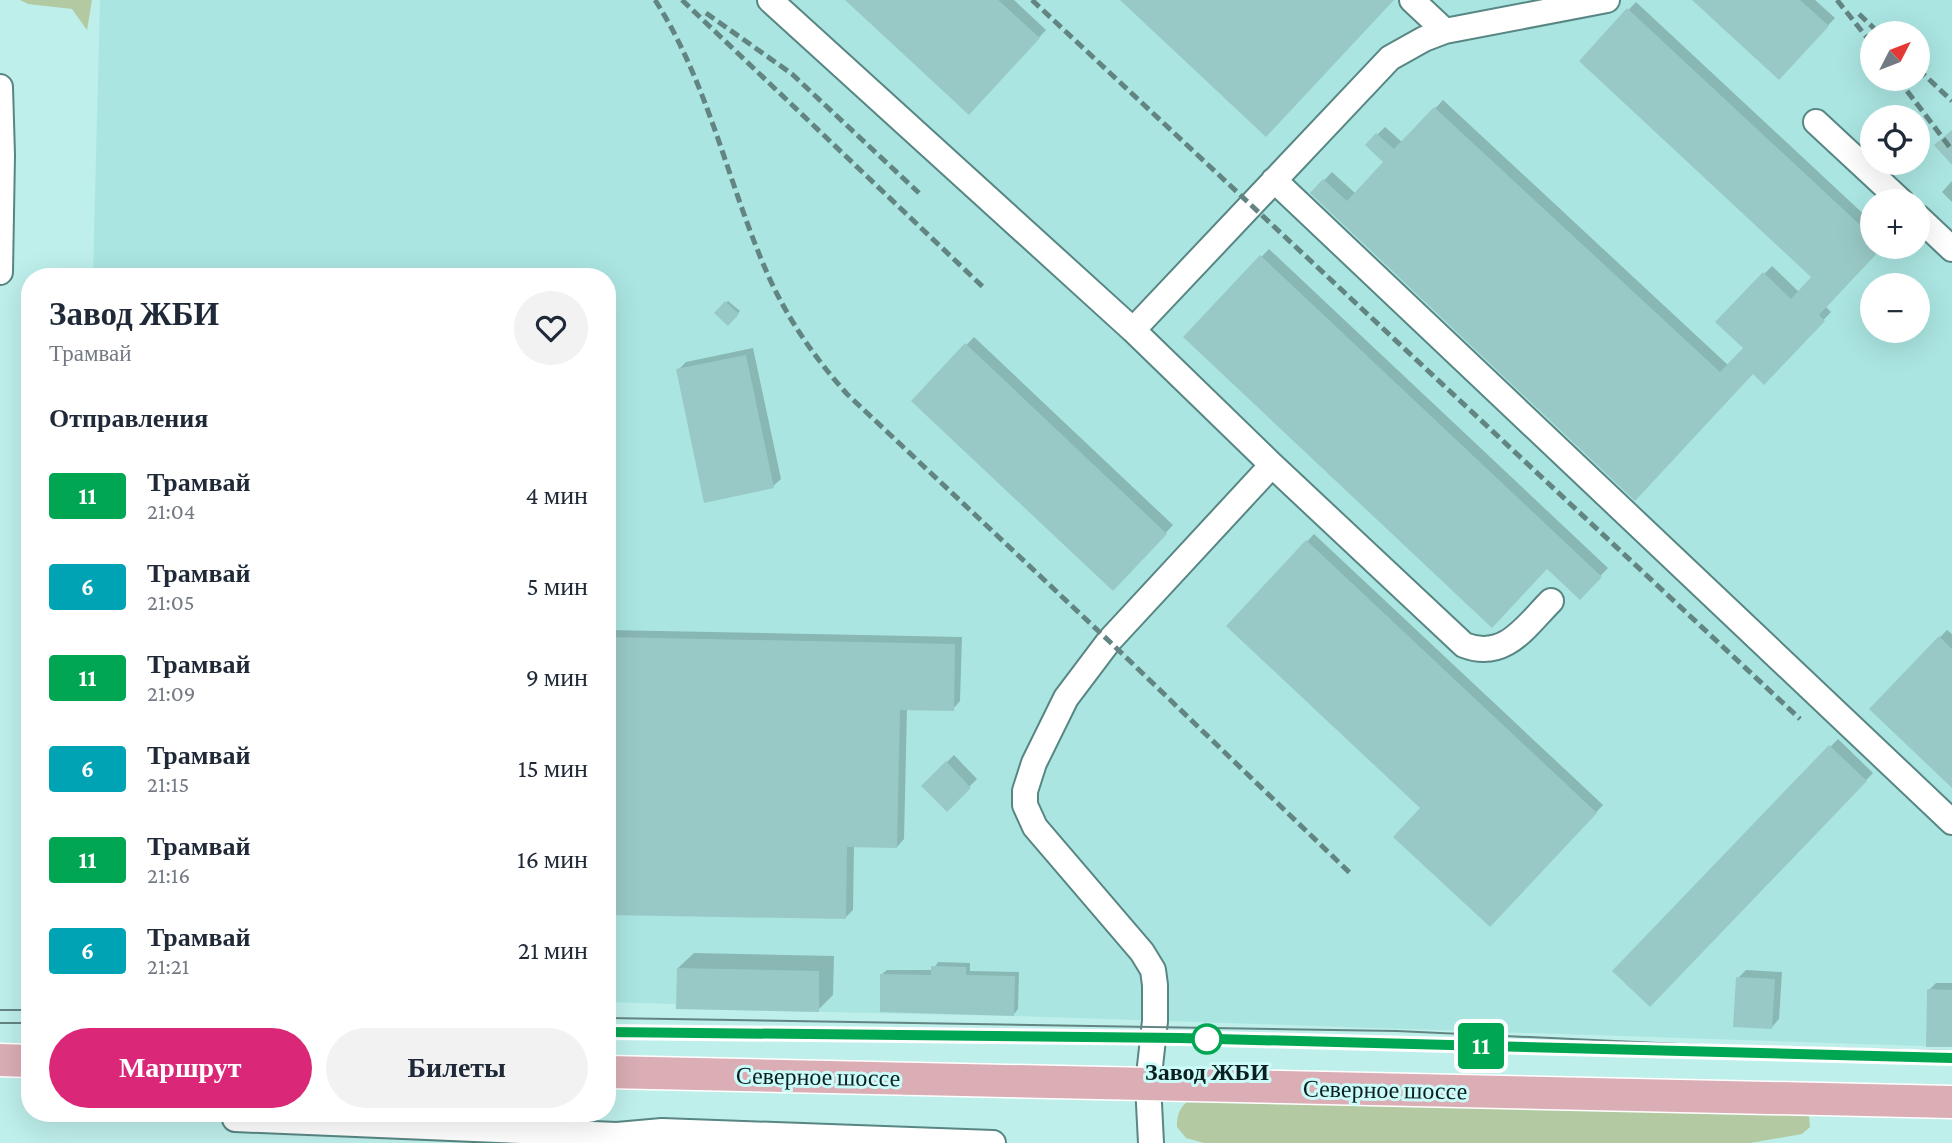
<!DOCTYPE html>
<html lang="ru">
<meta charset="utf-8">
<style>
:root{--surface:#fff;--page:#f2f2f3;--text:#1f2937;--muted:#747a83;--accent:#db2777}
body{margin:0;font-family:"Crimson Pro",serif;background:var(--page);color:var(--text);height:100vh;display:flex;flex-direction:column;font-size:26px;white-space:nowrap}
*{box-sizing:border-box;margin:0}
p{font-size:23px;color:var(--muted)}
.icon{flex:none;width:38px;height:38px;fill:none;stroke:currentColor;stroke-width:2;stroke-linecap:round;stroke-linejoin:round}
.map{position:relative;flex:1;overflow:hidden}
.details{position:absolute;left:21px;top:268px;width:595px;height:854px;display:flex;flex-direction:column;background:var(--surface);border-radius:28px;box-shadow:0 7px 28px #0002}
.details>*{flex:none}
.badge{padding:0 14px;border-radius:5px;font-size:24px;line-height:46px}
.needle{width:46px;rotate:48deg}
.fabs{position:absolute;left:1860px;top:21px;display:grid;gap:14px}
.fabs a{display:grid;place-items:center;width:70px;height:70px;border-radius:50%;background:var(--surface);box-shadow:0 7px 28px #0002;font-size:35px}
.map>.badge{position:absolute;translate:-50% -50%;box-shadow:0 0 0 4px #fff}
h2{padding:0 28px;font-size:26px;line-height:63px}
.round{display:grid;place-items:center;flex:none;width:74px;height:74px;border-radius:37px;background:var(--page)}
.overview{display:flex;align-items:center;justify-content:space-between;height:119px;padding:0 28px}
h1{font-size:33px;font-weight:800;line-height:52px}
.cta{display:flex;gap:14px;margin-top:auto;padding:14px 28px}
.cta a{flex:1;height:80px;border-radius:42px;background:var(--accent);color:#fff;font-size:28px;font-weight:800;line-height:80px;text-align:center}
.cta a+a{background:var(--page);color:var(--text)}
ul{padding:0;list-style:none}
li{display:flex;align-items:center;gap:21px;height:91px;padding:0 28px}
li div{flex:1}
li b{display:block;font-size:26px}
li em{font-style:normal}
li .badge{min-width:77px;font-weight:700;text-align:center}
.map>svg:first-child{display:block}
.built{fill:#aae5e1;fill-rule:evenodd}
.green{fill:#b3c9a1}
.shadow{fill:#0003}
.building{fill:#99c9c6}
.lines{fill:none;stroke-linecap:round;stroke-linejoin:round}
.minor-casing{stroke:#588683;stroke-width:28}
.major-casing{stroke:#fff;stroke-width:35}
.minor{stroke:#fff;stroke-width:24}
.major{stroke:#daaeb4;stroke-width:32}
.tram{stroke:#638582;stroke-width:2}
.rail{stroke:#638582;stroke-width:5;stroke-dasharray:10 5;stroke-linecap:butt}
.line-casing{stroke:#fff;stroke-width:16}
.line{stroke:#00a651;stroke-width:10}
.stop-dot{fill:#fff;stroke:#00a651;stroke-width:3.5}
.labels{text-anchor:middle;stroke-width:6;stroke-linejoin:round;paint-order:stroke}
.stop-label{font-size:24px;font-weight:bold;fill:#0c1f1e;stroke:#cbfcf9}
.street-label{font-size:24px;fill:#0c1f1e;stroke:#cbfcf9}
</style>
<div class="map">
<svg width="1952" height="1143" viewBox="0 0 1952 1143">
<rect width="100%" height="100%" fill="#beefeb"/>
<path class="built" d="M 100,0 L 1952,0 L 1952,1047 L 1014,1016 L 676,1009 L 675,1004 L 607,1002 L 607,276 L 93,276 ZM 1872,33 L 1918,33 L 1918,79 L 1872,79 ZM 1872,117 L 1918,117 L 1918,163 L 1872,163 ZM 1872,201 L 1918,201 L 1918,247 L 1872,247 ZM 1872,285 L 1918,285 L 1918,331 L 1872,331 Z"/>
<path class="green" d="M 20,0 L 92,0 L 87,30 L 72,9 L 28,4 Z
M 1194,1097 L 1799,1110 L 1809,1116 L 1810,1127 L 1802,1134 L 1750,1143 L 1204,1143 L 1186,1138 L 1177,1127 C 1177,1112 1181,1105 1194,1097 Z"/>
<path class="shadow" d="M 848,0 L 1014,0 L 1046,30 L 976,105 Z
M 1695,0 L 1815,0 L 1835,18 L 1786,70 Z
M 1636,2 L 1872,222 L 1872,247 L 1881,247 L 1826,307 L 1831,312 L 1771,375 L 1753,372 L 1642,491 L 1312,193 L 1332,172 L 1356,194 L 1386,162 L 1367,145 L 1385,127 L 1403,143 L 1443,100 L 1729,366 L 1745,348 L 1718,322 L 1772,266 L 1799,292 L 1814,276 L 1581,60 Z
M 1952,181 L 1952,202 L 1942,192 Z
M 1269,249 L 1608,568 L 1580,597 L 1547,567 L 1185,337 Z
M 728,301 L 740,311 L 728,324 L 717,313 Z
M 974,337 L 1173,525 L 1113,589 L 914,401 Z
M 753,348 L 781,479 L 773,486 L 678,370 L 686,362 Z
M 1314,534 L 1603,805 L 1490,925 L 1422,808 L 1228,626 Z
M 607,630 L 962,637 L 960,701 L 953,709 L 907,708 L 904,839 L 897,847 L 854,846 L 853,910 L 845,918 L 607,913 Z
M 1947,630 L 1952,634 L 1952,785 L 1872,709 Z
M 1838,739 L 1873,773 L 1650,1004 L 1615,971 Z
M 954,755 L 977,779 L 947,809 L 923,786 Z
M 694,953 L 834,956 L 833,995 L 818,1010 L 678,968 Z
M 938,962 L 970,963 L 970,971 L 1019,972 L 1018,1009 L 1014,1014 L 882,974 L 887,970 L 933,970 Z
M 1746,970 L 1782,972 L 1779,1019 L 1772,1027 L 1738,978 Z
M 1936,983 L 1952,983 L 1952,1046 L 1929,990 Z"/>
<path class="building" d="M 845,0 L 998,0 L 1040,38 L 969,115 Z
M 1120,0 L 1394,0 L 1266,137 Z
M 1692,0 L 1800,0 L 1829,26 L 1779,80 Z
M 1627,8 L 1872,236 L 1872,247 L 1883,247 L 1819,315 L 1825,321 L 1764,385 L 1753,374 L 1635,501 L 1310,193 L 1323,179 L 1347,201 L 1383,162 L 1365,145 L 1376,133 L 1394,149 L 1434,107 L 1720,372 L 1743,348 L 1715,322 L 1763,272 L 1791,299 L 1811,277 L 1579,61 Z
M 1952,130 L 1952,165 L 1934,145 Z
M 1260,255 L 1602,577 L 1580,600 L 1547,569 L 1492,628 L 1183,337 Z
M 725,301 L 739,314 L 728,326 L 714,313 Z
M 965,343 L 1167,534 L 1113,591 L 911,401 Z
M 746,355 L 774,488 L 704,503 L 676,369 Z
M 1306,540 L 1597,813 L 1490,927 L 1393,837 L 1420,808 L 1226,626 Z
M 1939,636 L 1952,649 L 1952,788 L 1869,709 Z
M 607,637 L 955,644 L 954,711 L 900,710 L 897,848 L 847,847 L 846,919 L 607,915 Z
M 1829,745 L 1867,781 L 1650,1007 L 1612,971 Z
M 946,761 L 971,788 L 947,812 L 921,786 Z
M 931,966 L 966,967 L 966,975 L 1015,976 L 1014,1016 L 880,1012 L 880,974 L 931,975 Z
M 677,968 L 819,971 L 819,1012 L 676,1009 Z
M 1736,977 L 1775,979 L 1772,1029 L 1733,1027 Z
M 1927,989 L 1952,990 L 1952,1047 L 1926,1047 Z"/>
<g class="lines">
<g class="minor-casing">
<path id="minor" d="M 770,0 L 1133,330 L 1272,465 L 1109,641 L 1066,698 L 1034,763 L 1025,791 L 1025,805 L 1035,827 L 1142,952 L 1153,970 L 1155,985 L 1155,1021 L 1148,1084 L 1151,1143
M 1412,0 L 1445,31
M 0,87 L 2,155 L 0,272
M 1816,122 L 1901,201
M 1274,180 L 1952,822
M 1918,217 L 1952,249
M 1133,330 L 1390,58 L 1424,39 L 1445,31 L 1607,0
M 1272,465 L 1464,645 C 1505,661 1526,626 1551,601
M 235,1119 L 617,1135 L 662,1131 L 993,1143"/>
</g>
<g class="major-casing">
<path id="major" d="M 0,1060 L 30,1061
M 607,1072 L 1952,1102"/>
</g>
<use href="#minor" class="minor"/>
<use href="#major" class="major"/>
<path class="tram" d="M 0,1010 L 30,1010
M 607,1018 L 1397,1031 L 1722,1046 L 1952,1051
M 0,1023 L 30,1023
M 607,1032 L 1180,1038 L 1528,1047"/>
<path class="rail" d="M 655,0 C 709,84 728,185 768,275 C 788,320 815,358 847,394 L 1109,641 L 1350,873
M 682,0 L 983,287
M 1032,0 L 1800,719
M 1837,0 L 1872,44
M 706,13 L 792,74 L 919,193
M 1859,14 L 1879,33
M 1918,69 L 1952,101
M 1898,79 L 1952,150"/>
</g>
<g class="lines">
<g class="line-casing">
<path id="line" d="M 607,1032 L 1180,1038 L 1952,1058"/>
</g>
<use href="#line" class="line"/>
</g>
<circle class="stop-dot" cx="1207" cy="1039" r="14"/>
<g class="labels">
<g class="stop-label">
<text x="1207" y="1080">Завод ЖБИ</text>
</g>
<g class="street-label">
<text transform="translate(818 1077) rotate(1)" y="8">Северное шоссе</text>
<text transform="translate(1385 1090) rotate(1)" y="8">Северное шоссе</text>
</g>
</g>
</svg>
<div class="fabs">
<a><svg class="needle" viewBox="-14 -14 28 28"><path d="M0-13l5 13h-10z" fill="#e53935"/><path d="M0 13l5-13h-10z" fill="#747a83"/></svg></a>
<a><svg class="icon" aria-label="locate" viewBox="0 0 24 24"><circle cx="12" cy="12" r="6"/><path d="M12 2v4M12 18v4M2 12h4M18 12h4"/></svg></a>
<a>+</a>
<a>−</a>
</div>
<b class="badge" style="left:1481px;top:1046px;background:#00a651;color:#fff">11</b>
<section class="details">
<div class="overview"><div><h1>Завод ЖБИ</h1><p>Трамвай</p></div><a class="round"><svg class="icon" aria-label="heart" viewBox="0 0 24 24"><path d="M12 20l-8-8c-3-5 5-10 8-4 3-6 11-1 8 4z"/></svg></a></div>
<h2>Отправления</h2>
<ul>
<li><span class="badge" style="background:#00a651;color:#fff">11</span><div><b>Трамвай</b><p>21:04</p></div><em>4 мин</em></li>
<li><span class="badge" style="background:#00a3b4;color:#fff">6</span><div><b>Трамвай</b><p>21:05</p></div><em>5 мин</em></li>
<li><span class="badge" style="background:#00a651;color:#fff">11</span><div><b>Трамвай</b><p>21:09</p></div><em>9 мин</em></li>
<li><span class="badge" style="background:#00a3b4;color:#fff">6</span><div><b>Трамвай</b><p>21:15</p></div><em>15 мин</em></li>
<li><span class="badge" style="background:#00a651;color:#fff">11</span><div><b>Трамвай</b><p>21:16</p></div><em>16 мин</em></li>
<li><span class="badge" style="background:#00a3b4;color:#fff">6</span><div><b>Трамвай</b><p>21:21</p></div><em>21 мин</em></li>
</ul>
<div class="cta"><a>Маршрут</a><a>Билеты</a></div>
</section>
</div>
